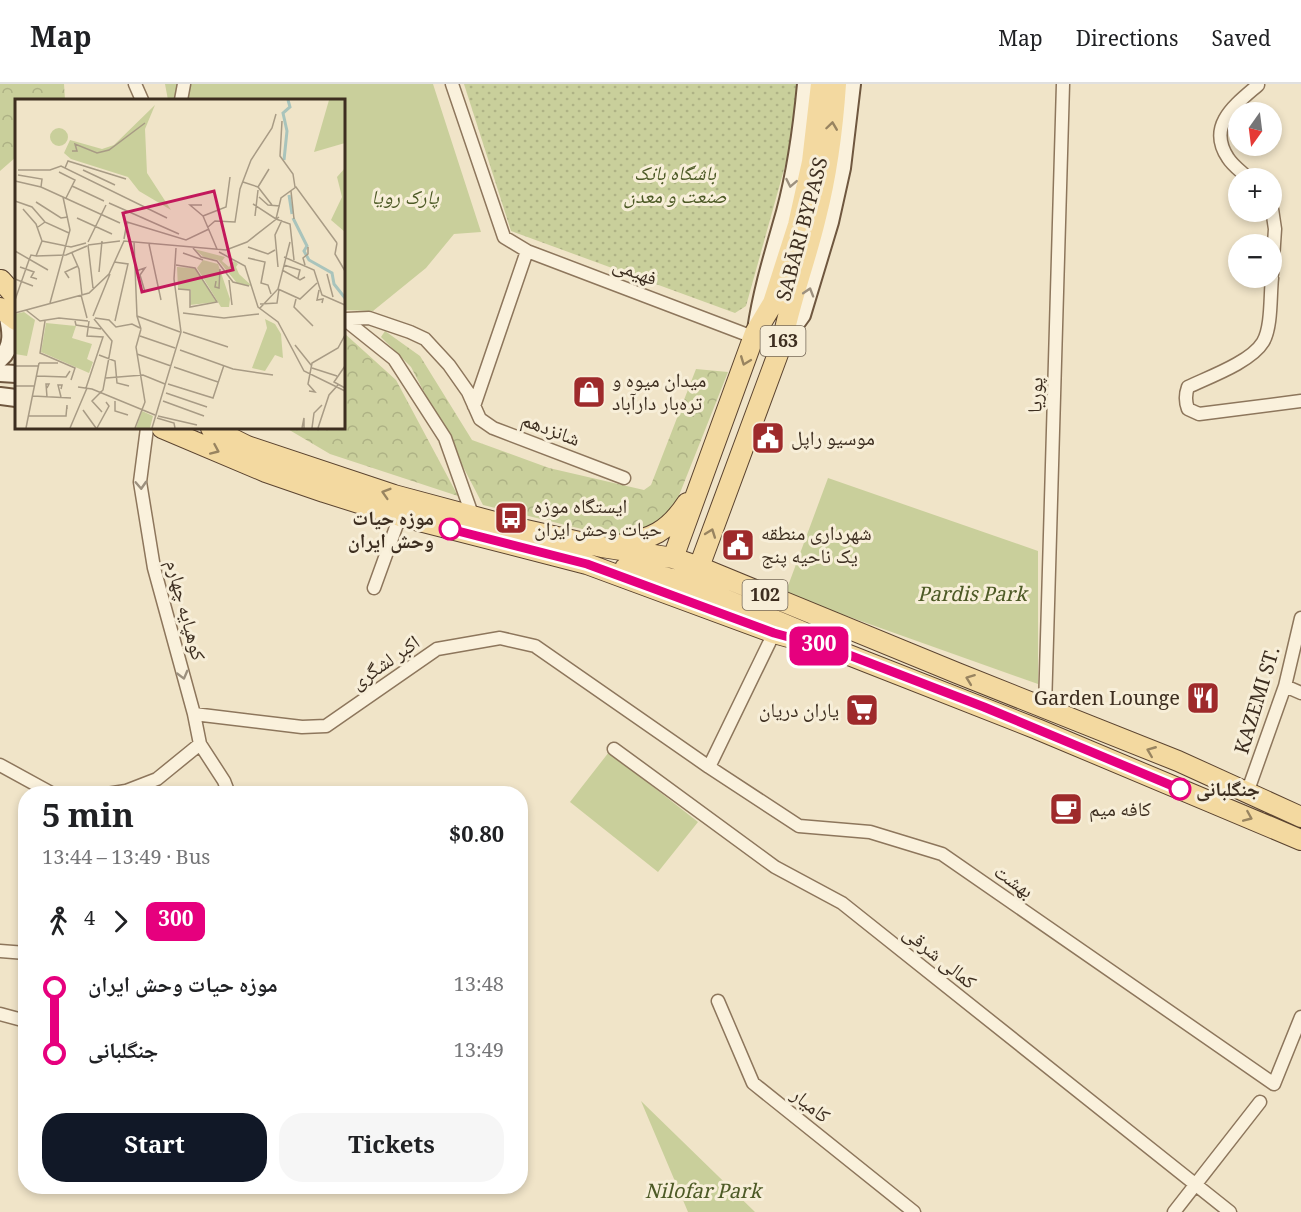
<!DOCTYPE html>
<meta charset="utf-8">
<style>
:root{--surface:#fff;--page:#f6f6f6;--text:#202124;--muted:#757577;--line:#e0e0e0;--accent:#111827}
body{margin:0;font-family:Georgia,"Noto Naskh Arabic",serif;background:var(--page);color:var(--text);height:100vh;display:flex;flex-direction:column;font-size:22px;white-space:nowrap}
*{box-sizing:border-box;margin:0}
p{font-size:20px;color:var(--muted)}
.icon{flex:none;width:33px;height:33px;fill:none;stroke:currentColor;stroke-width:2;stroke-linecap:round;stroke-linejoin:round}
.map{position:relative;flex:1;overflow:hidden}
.details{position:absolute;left:18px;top:702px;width:510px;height:408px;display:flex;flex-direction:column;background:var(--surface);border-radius:24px;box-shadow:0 3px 9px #0003}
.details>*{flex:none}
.badge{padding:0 12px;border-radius:9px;font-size:21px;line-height:39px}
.needle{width:39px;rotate:194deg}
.tools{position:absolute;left:1228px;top:18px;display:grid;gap:12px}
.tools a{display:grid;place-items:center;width:54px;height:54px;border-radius:50%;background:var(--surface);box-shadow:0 3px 9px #0003;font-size:30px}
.map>.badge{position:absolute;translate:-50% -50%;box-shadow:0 0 0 3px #fff}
.legs{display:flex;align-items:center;gap:9px;height:66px;padding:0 24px;font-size:20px}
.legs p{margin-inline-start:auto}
.headline{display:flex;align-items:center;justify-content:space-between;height:102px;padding:0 24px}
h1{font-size:33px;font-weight:800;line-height:45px}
.cta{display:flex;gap:12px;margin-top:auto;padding:12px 24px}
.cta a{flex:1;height:69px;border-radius:24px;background:var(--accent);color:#fff;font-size:24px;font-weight:800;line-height:69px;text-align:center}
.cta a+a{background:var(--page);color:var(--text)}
ul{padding:0 24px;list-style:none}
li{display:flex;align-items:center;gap:21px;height:66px;font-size:22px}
li i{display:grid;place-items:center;width:9px;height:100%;margin:0 8px;background:currentColor}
li i::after{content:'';width:15px;height:15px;margin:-8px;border:4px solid;border-radius:50%;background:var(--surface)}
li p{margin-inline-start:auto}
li:first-child i{background:linear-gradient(#0000 50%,currentColor 0)}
li:last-child i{background:linear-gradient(currentColor 50%,#0000 0)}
header{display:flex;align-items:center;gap:36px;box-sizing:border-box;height:84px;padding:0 30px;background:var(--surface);border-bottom:2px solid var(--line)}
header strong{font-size:28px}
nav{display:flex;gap:33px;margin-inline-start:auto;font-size:21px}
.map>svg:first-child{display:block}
.grass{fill:url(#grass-dots)}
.forest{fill:url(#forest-crowns)}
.park{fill:#c9cf9b}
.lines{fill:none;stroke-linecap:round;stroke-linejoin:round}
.minor-casing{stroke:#8d765c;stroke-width:15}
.secondary-casing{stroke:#6f573f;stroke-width:20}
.primary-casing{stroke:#5b4430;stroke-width:22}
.minor{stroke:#faf1dc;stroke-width:12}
.secondary{stroke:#faf1dc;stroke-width:16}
.primary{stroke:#f3d9a0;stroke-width:20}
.oneway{stroke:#988460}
.oneway2{stroke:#9c907e}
.line-1-casing{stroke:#fff;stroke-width:14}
.line-1{stroke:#e6007e;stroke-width:9}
.stop-1-dot{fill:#fff;stroke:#e6007e;stroke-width:3}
.labels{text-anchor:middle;stroke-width:6;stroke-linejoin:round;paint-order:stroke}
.shield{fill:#f7eed8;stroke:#756857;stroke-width:1.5}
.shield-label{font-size:18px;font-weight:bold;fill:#3d2e20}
.park-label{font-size:20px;font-style:italic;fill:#4d5a26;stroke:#f7eed8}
.street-label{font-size:20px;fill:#3d2e20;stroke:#f7eed8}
.poi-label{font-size:20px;fill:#3d2e20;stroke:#f7eed8;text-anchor:start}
.stop-label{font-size:20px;font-weight:bold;fill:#3d2e20;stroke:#f7eed8;text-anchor:end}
.inset-river{fill:none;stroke:#a9c4bc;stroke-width:3}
.inset-road{fill:none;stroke:#a89b85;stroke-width:1.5}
.view{fill:#c2185b;fill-opacity:0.15;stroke:#c2185b;stroke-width:3}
.inset-edge{fill:none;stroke:#3d2e20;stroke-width:3}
</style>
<header>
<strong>Map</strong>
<nav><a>Map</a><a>Directions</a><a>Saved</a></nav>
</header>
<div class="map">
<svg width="1301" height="1128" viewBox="0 0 1301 1128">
<defs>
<pattern id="grass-dots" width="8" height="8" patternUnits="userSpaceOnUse" patternTransform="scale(1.5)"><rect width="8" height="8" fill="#c9cf9b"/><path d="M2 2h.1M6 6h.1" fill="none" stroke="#aeb285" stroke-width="1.8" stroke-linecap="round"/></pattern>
<pattern id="forest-crowns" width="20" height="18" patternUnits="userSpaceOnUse" patternTransform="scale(1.5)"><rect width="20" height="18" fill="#c9cf9b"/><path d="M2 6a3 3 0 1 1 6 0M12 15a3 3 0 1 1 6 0" fill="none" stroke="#aeb285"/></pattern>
</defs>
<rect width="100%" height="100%" fill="#f0e4c8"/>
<path class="grass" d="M 464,0 L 797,0 L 790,64 L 746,222 L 735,229 L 511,147 Z"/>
<path class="forest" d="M 0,0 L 64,0 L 65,16 L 16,16 L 16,73 L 0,87 Z
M 385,247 L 420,272 L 472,356 L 549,384 L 644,406 L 651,401 L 696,285 L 728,288 L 678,414 L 658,443 L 611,452 L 483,421 L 411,283 L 381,253 Z
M 344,249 L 396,296 L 458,412 L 330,370 L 286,344 L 344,344 Z"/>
<path class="park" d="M 165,0 L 433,0 L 481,148 L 454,150 L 426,184 L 373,227 L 344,226 L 344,16 L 168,16 Z
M 828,394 L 1038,467 L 1038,600 L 785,510 Z
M 609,668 L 698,738 L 658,788 L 570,718 Z
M 641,1017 L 755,1128 L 688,1128 Z"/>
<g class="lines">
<g class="minor-casing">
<path id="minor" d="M 135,0 L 142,16
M 452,0 L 504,153 L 527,167 L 753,253
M 181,16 L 184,0
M 1248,94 C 1242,88 1233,82 1228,74 C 1206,41 1236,20 1258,1
M 1272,125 L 1275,145 L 1272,190
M 1272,194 C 1270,211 1272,243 1263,258 C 1251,278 1209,293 1188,303 C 1185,311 1185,317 1188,325 L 1199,330 L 1301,317
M 344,235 L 394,275 L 445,354 L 473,433
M 346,235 L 369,234 L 410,248 L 425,255 L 449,281 L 468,308 L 480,335 L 493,344 L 624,394
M 474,322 L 527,167
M 147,344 L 140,398 L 154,484 L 194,630 L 200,660 L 224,697 L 229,710
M 374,504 L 400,432
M 1285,602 L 1301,609
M 1045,624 L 1063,0
M 194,630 L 302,643 L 326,642 L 437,565 L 500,554 L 535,562 L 709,683 L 799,742 L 870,748 L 942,770 L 1274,1000 L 1301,933
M 614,665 L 775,783 L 842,819 L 1230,1128
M 0,681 L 53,710
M 709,683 L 774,549
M 1247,709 L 1285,602 L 1301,534
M 107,710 L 126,707 L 157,695 L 200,660
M 0,867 L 26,869
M 718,917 L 753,999 L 914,1128
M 0,930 L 26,937
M 1174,1128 L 1260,1018"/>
</g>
<g class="secondary-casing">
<path id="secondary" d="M 756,246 C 762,205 774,167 785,128 C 796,87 802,43 806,0
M 784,256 L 802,231 L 830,138 L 842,84 L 852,0
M 0,275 C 14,263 11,246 7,230
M 0,289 L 16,290
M 0,312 L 16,314"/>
</g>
<g class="primary-casing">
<path id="primary" d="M 1,196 L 16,213
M 0,224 L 16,236
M 162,344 L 266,388 L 324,408 L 400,432 L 587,480 L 774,549 L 836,566 L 1037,645 L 1301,756
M 211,344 L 247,362 L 394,411 L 517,444 L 602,463 L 673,474 L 699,483 L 957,589 L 1178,677 L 1301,733
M 618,461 C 651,455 668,448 687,419
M 673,474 L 755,249 L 773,219 L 798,141 L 812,78 L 821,0
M 625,484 L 681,497 L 803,548
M 681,497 L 699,483 L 782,259 C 790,216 806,176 816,133 C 827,90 833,45 836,0"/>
</g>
<use href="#minor" class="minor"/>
<use href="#secondary" class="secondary"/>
<use href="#primary" class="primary"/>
</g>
<defs><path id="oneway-chevron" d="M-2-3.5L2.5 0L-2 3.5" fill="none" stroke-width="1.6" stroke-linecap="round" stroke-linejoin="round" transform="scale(1.5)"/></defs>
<g class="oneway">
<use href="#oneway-chevron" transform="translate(832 42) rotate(-82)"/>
<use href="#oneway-chevron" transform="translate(745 277) rotate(111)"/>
<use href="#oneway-chevron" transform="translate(215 366) rotate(24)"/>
<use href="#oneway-chevron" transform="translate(386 409) rotate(-163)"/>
<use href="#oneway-chevron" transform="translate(711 449) rotate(-70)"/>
<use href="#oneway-chevron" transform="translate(970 595) rotate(-159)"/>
<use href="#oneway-chevron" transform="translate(1151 667) rotate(-158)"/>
<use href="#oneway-chevron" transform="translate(1248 733) rotate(23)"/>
</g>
<g class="oneway2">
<use href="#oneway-chevron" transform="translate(791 99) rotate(101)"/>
<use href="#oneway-chevron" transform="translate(809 208) rotate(-73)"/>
<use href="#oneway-chevron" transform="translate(141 401) rotate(87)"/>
<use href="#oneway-chevron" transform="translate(183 591) rotate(75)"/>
</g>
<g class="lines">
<g class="line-1-casing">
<path id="line-1" d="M 450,445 L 587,480 L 774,549 L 836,566 L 984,623 L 1180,705"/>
</g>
<use href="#line-1" class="line-1"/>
</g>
<defs>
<g id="shop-square" transform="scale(1.725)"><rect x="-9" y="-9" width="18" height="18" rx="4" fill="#9e2a2b" stroke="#f7eed8"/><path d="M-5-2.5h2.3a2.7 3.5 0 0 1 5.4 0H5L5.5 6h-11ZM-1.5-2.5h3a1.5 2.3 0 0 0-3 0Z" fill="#fff"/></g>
<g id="civic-square" transform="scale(1.725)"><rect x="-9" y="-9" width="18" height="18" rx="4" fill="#9e2a2b" stroke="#f7eed8"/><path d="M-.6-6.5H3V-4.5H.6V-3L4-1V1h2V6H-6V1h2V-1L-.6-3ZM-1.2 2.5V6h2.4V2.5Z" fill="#fff"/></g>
<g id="bus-square" transform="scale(1.725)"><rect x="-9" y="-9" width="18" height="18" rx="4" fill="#9e2a2b" stroke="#f7eed8"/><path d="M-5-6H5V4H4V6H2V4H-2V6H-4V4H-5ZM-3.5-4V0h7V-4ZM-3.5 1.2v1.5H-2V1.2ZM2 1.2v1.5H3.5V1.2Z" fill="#fff"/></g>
<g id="restaurant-square" transform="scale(1.725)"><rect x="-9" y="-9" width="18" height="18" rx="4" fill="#9e2a2b" stroke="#f7eed8"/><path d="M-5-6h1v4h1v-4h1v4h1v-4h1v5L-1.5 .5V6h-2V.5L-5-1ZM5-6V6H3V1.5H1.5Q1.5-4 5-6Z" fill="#fff"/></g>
<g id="supermarket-square" transform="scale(1.725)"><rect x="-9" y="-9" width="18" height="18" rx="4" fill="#9e2a2b" stroke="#f7eed8"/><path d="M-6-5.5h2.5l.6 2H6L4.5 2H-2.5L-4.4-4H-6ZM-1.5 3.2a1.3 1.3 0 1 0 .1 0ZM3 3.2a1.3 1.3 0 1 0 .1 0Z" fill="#fff"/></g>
<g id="cafe-square" transform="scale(1.725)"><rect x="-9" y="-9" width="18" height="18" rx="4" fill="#9e2a2b" stroke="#f7eed8"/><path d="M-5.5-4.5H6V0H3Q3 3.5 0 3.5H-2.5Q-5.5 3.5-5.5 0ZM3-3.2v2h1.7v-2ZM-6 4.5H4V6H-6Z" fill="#fff"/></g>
</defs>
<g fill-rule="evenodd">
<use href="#shop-square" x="589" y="308"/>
<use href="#civic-square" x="768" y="354"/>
<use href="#bus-square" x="511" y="434"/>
<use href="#civic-square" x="738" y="461"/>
<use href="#restaurant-square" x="1203" y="614"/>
<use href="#supermarket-square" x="862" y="626"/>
<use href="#cafe-square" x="1066" y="725"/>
</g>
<g class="stop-1-dot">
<circle cx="450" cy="445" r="10"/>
<circle cx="1180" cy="705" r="10"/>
</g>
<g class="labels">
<g class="shield">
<rect x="760.5" y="242" width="45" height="30" rx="4.5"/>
<rect x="742.5" y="496" width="45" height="30" rx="4.5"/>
</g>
<g class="shield-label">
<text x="783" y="263">163</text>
<text x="765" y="517">102</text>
</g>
<g class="park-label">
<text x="675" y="96">باشگاه بانک<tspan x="675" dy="23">صنعت و معدن</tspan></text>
<text x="405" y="120">پارک رویا</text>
<text x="972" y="517">Pardis Park</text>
<text x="703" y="1114">Nilofar Park</text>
</g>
<g class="street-label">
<text transform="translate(802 145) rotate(-75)" y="7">SABĀRI BYPASS</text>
<text transform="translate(635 187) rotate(21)" y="7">فهیمی</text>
<text transform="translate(1035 311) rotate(-88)" y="7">پوریا</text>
<text transform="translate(551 345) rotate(21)" y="7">شانزدهم</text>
<text transform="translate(186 526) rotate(75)" y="7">کوهپایه چهارم</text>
<text transform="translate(385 578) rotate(-35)" y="7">اکبر لشگری</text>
<text transform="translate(1257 616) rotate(-73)" y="7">KAZEMI ST.</text>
<text transform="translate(1014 797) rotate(35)" y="7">بهشت</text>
<text transform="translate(940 873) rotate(39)" y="7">کمالی شرقی</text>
<text transform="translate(811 1021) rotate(39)" y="7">کامیار</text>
</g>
<g class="poi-label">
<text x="612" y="303">میدان میوه و<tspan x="612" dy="23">تره‌بار دارآباد</tspan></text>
<text x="791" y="361">موسیو راپل</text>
<text x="534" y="429">ایستگاه موزه<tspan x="534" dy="23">حیات وحش ایران</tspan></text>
<text x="761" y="456">شهرداری منطقه<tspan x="761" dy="23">یک ناحیه پنج</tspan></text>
<text x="1180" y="621" text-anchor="end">Garden Lounge</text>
<text x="839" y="633" text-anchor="end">یاران دریان</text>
<text x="1089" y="732">کافه میم</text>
</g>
<g class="stop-label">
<text x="434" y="441">موزه حیات<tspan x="434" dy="23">وحش ایران</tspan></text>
<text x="1196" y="712" text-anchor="start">جنگلبانی</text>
</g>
</g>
<g transform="translate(15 15)">
<rect width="330" height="330" fill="#f0e4c8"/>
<path d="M 162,168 L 180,169 L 201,203 L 175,206 L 176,190 L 163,190 ZM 9,213 L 20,221 L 12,257 L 0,255 L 0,215 ZM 127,312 L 138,317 L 135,329 L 121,329 Z" fill="#c9cf9b"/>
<path d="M 314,1 L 330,1 L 330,44 L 299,53 ZM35 38a9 9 0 1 1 18 0a9 9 0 1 1-18 0ZM 330,69 L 330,133 L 316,121 L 327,98 L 322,78 ZM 179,150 L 210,158 L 207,162 L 214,168 L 219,162 L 223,165 L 221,168 L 224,175 L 237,187 L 222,184 L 203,161 L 190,159 ZM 250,220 L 260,225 L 266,235 L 268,259 L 260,256 L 250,272 L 237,269 L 252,229 ZM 31,224 L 61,227 L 57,239 L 77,245 L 72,260 L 78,263 L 74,274 L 26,253 Z" fill="#c9cf9b"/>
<path d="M 140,6 L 130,30 L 132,74 L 156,111 L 124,92 L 113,78 L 56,60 L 49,54 L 55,41 L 87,50 L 99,46 ZM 188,161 L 203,165 L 215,200 L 214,208 L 206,208 L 182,169 Z" fill="#c9cf9b"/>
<path class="inset-river" d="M 269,61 L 272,32 L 268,14 L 275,8 L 273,1M 274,96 L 277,115M 278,119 L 292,147 L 289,152 L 294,161 L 317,174 L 319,185 L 330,199"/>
<path class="inset-road" d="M 267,22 L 265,57 L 278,75 L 280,88M 57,52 L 62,52 L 60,45 L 82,54 L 94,51 L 130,24M 50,69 L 53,62 L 111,80M 3,71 L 35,71 L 46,67 L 152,119M 68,71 L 100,86M 44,73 L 60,81 L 51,99M 3,76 L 27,80 L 26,88M 0,82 L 26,88 L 105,124M 228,83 L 243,88 L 257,106M 57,87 L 89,102M 243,88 L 254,70M 276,92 L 279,120M 244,98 L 253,106 L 265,107M 0,102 L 17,108 L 30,123M 21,103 L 46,119 L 53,118M 94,104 L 164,135M 238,105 L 261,120 L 275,125 L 279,161M 187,106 L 175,106 L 188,117M 240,117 L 243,91M 62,119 L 97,135M 261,120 L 266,99 L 281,88 L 322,144M 23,128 L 30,123 L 54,134M 193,128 L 200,122 L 220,123 L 225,90 L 236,61 L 257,29 L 261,15M 109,140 L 112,123 L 171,141 L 194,130M 27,142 L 56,148 L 71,144M 73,143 L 91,106M 119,143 L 122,217 L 126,230M 322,144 L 320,155 L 330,172M 134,145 L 146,201M 73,146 L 78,189M 73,146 L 105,142M 233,148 L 253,155 L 260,151M 178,149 L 186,158 L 202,162 L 218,183 L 234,187M 202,150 L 188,117 L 211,108 L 215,78M 0,152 L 33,171M 204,153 L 230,167 L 243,208 L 263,223 L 289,272 L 330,292M 57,154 L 64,170 L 67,196M 168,154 L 188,161M 21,157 L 51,156 L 72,147M 269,158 L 299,171 L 307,196 L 330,206M 233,159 L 250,163 L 246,184 L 253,186 L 256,195M 99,163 L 113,165 L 100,222M 161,166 L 180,169 L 202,203 L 175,208 L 175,191 L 163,190M 269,166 L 285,171 L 283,179M 290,166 L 288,159 L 293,155 L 293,148M 5,168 L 19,173 L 16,178 L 22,180M 263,168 L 260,136 L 267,121M 267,171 L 285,181 L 290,178M 121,172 L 130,169 L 125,176 L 130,193M 84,173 L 87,142M 312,175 L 318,198M 54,179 L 50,173 L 63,167M 0,180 L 18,187M 214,181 L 217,206M 201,182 L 200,188 L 204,189 L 205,170M 263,190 L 285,200 L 302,184M 304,191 L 302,201 L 308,200 L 307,204M 66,196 L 72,219M 281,200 L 279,208 L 298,227M 0,201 L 14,161 L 16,156 L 21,157 L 27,142 L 21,125 L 8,110M 35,204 L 55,131 L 48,98M 245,205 L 262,204 L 264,190M 245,209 L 263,190 L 275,143M 11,211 L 25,222 L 44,219 L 73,222M 0,214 L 74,194 L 94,175 L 109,142 L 211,151 L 232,143 L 264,118M 168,214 L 209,219 L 244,215M 78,217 L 95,175M 122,217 L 165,233M 80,219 L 94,221 L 101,228 L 117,225 L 125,229M 79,220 L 97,242 L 88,291 L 77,302 L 87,313M 30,222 L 25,254 L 60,269 L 56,281M 60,222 L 61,226 L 86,230M 168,233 L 213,248M 125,237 L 160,249M 280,246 L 296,266M 165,251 L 218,270 L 258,276M 122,255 L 156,267M 84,256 L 100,262 L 102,284 L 114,287M 24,264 L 43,264M 0,267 L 24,267M 330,267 L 319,283 L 330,289M 159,268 L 203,283M 297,269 L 322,277M 22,277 L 51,278 L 55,272M 91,279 L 128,276 L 150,285M 153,285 L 198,299 L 209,266M 0,287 L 20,287M 63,288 L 77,290 L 140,316M 71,289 L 88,238 L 72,237 L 74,222M 294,292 L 300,293 L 293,285 L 297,264 L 323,249 L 330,236M 151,294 L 192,308M 18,297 L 56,299M 32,298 L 31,285 L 34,285 L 32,289M 46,298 L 43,286 L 47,286 L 46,290M 100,302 L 100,312 L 113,316M 148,302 L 189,317M 68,311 L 81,329M 14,317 L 51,317 L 52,306 L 52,310M 143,317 L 182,326M 142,319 L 159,324 L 160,329M 11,329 L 24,264M 55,329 L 72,289M 82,329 L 94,307 L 91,303M 120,329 L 130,303 L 121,248 L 126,230M 137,329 L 166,233 L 159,180 L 161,149M 287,329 L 289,319 L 289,329M 297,329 L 299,314 L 307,306M 303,329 L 314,296 L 323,286"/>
<path class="view" d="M 199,92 L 218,171 L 127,193 L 108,114 Z"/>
<rect width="330" height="330" class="inset-edge"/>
</g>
</svg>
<div class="tools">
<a><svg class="needle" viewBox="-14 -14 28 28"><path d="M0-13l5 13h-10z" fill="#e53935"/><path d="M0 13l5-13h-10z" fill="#757577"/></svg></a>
<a>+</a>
<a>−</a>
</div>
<b class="badge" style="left:819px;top:562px;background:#e6007e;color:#fff">300</b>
<section class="details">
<div class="headline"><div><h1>5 min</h1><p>13:44 – 13:49 · Bus</p></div><b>$0.80</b></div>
<div class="legs"><svg class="icon" aria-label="walk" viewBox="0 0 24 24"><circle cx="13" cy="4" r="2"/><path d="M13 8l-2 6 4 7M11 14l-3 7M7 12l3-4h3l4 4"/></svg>4<svg class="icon" aria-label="forward" viewBox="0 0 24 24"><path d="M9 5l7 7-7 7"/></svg><b class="badge" style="background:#e6007e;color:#fff">300</b></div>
<ul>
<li><i style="color:#e6007e"></i><b>موزه حیات وحش ایران</b><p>13:48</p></li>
<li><i style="color:#e6007e"></i><b>جنگلبانی</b><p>13:49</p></li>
</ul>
<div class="cta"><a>Start</a><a>Tickets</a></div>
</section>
</div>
